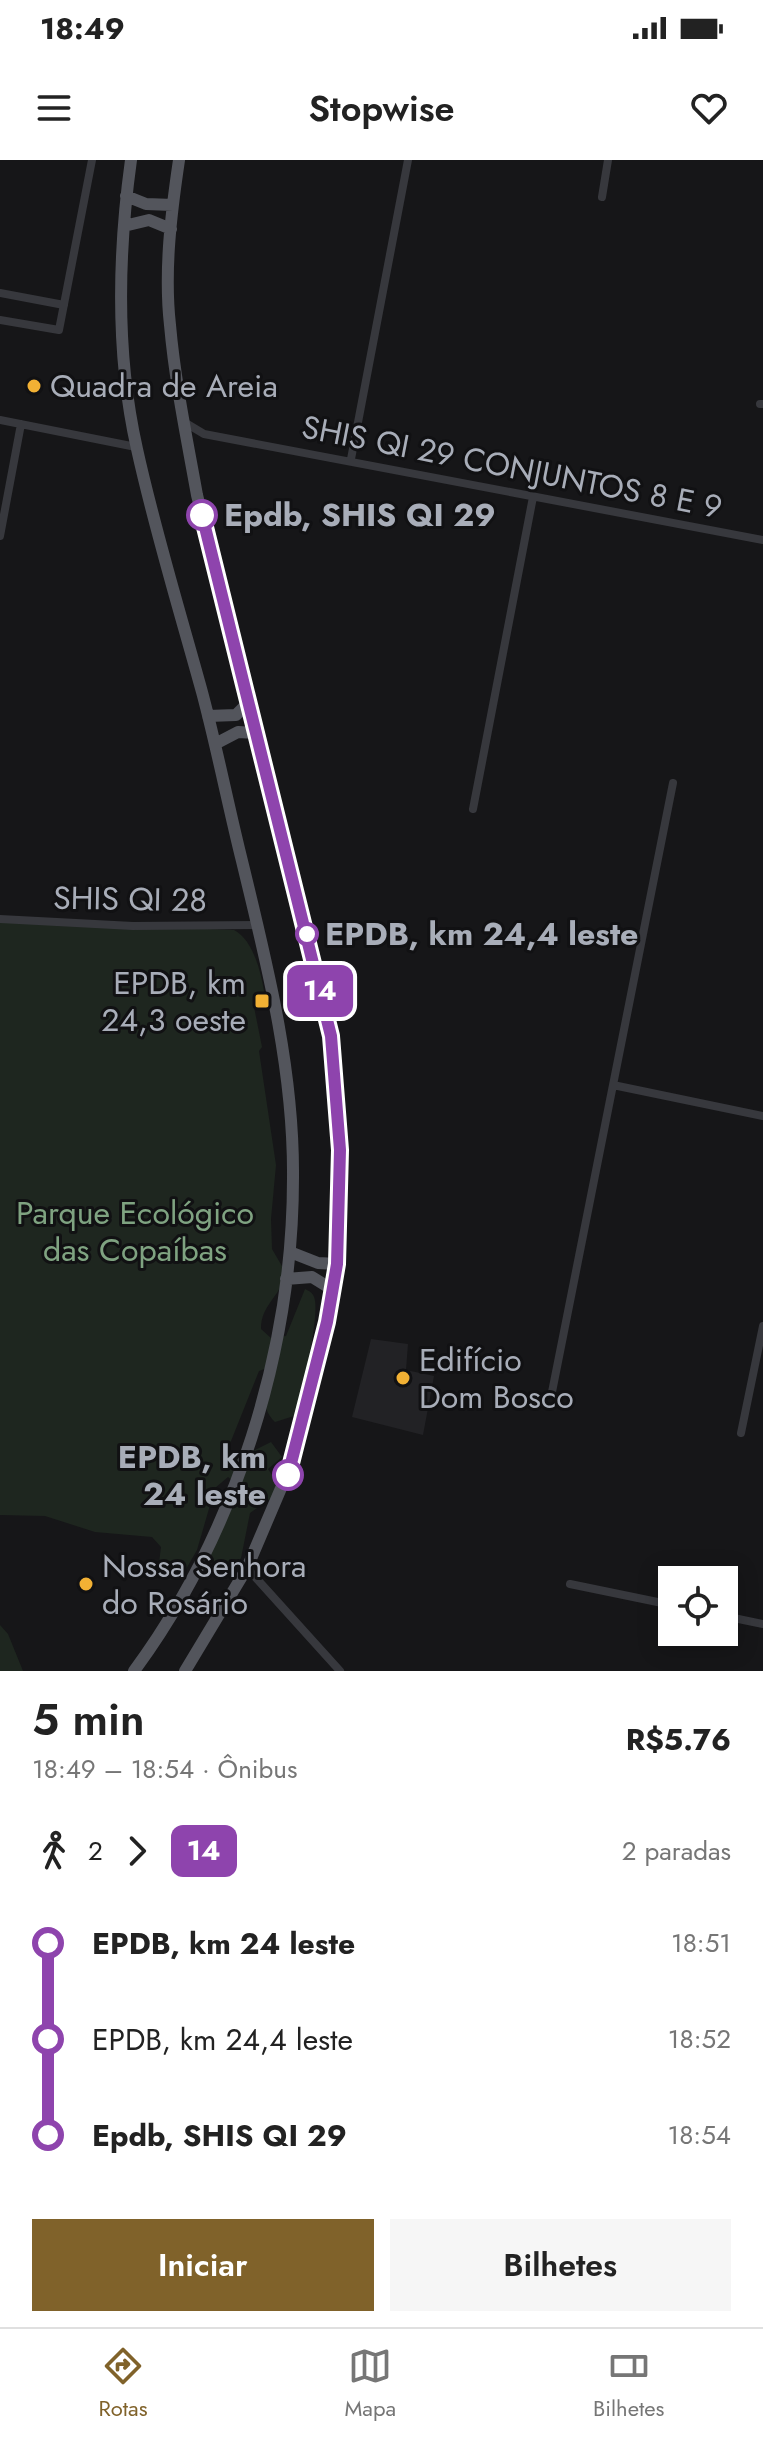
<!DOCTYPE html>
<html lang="pt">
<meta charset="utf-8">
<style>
:root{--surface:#fff;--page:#f6f6f6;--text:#222;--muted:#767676;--line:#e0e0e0;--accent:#80622a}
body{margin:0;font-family:Jost,sans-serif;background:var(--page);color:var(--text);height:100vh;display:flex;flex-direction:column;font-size:30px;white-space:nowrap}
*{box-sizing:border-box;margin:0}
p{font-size:26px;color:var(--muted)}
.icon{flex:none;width:44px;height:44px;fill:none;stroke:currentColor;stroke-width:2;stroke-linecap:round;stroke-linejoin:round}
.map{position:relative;height:1511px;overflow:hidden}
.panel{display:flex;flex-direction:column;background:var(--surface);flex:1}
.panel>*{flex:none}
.badge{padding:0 16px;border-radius:12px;font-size:28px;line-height:52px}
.tools{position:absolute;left:658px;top:1406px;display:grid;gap:16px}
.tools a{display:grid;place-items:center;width:80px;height:80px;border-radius:0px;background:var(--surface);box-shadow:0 4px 20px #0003;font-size:40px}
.map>.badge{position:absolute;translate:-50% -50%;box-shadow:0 0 0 4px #fff}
.legs{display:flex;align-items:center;gap:12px;height:88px;padding:0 32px;font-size:26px}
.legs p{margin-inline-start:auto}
.summary{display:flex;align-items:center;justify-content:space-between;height:136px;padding:0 32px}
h1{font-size:44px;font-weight:600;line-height:60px}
.button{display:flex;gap:16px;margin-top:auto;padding:16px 32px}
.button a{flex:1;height:92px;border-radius:0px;background:var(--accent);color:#fff;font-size:32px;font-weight:600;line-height:92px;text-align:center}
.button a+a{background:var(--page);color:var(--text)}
ul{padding:0 32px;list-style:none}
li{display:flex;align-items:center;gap:28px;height:96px;font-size:30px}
li i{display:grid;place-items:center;width:12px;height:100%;margin:0 10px;background:currentColor}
li i::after{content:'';width:20px;height:20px;margin:-10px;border:6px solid;border-radius:50%;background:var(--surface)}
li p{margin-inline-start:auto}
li:first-child i{background:linear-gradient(#0000 50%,currentColor 0)}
li:last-child i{background:linear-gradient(currentColor 50%,#0000 0)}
.status{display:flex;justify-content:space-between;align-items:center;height:56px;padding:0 40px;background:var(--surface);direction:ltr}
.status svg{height:22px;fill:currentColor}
header{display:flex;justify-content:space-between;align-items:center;height:104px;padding:0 32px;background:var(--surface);font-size:36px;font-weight:600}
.tab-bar{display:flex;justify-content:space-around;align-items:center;height:112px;border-top:2px solid var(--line);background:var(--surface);font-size:22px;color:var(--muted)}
.tab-bar a{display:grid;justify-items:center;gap:4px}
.tab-bar .selected{color:var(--accent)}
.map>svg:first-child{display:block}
.built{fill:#222225}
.green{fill:#1e261f}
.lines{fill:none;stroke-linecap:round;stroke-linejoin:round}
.minor{stroke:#37383d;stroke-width:8}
.primary{stroke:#53555c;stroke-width:12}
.line-1-casing{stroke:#fff;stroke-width:18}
.line-1{stroke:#8e44ad;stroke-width:12}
.poi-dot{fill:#f2b134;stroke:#111113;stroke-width:3}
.stop-1-dot{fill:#fff;stroke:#8e44ad;stroke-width:4}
.labels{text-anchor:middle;stroke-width:6;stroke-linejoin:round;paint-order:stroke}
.poi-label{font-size:32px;fill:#a8adb8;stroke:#111113;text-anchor:start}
.street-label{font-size:32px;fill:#a8adb8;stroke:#111113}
.stop-label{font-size:32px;font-weight:bold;fill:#a8adb8;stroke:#111113;text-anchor:start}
.park-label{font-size:32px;fill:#7fa381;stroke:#111113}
</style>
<div class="status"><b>18:49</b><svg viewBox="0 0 49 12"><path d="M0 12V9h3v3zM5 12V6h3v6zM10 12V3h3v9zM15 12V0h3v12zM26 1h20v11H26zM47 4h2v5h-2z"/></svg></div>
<header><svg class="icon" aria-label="menu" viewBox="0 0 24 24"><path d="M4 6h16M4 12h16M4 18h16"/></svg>Stopwise<svg class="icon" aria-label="heart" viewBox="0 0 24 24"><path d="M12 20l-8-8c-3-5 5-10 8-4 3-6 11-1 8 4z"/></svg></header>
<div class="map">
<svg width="763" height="1511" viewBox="0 0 763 1511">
<rect width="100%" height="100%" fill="#161618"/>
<path class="built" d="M 371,1179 L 408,1184 L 406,1210 L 434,1216 L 423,1275 L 352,1257 Z"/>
<path class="green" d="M 0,761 L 234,770 C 254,780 262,816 265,837 L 253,842 L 262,887 L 259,891 L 276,1005 L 271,1059 L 272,1089 L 286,1113 C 280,1138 261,1144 261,1169 L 271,1178 L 286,1176 L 305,1129 C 309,1131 312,1132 314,1137 C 321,1152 301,1239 294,1256 L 275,1262 C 259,1247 265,1228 267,1208 L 259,1211 L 225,1296 L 225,1302 L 231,1302 L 271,1282 L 282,1297 L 268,1309 L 276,1321 L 274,1336 L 250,1353 L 241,1398 L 224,1420 L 208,1391 L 233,1321 L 228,1317 L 215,1328 L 197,1390 L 182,1416 L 165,1417 L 158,1411 L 161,1387 L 152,1377 L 95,1372 L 45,1356 L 0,1355 Z
M 0,1465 L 8,1474 L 23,1511 L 0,1511 Z"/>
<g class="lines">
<path class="minor" d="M 602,37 L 608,0
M 0,133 L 64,145
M 0,160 L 59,170 L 92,0
M 760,244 L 763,244
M 0,260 L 136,287
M 184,262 L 204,274 L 763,380
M 351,299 L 408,0
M 0,376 L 21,264
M 473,649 L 533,337
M 0,759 L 133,766 L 258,765
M 613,925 L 763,956
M 552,1232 L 673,623
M 741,1273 L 763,1166
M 247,1408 L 340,1511
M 570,1424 L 672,1445
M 724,1456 L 763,1464"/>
<path class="primary" d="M 131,0 C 118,94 116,196 137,289 C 155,371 180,452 202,532 C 217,588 228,645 242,701 C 267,804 294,910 293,1018 C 293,1189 236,1373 134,1511
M 179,0 C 171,54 164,111 170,165 C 175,222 187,279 197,335 L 331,876 L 340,990 L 333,1130 L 296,1293 L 247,1408 L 185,1511
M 126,36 L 146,44 L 173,45
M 124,66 L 149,60 L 171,69
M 208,556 L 236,555 L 249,542
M 215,584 L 238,572 L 256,573
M 290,1092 L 318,1103 L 337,1104
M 286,1119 L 312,1117 L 333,1130"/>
</g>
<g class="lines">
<g class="line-1-casing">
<path id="line-1" d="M 202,355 L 331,876 L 340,990 L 337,1104 L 327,1162 L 288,1315"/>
</g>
<use href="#line-1" class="line-1"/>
</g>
<g class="poi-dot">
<circle cx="34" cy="226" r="8"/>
<rect x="254" y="833" width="16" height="16" rx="4"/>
<circle cx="403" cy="1218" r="8"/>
<circle cx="86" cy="1424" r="8"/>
</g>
<g class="stop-1-dot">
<circle cx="202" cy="355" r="14"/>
<circle cx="307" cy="774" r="10"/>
<circle cx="288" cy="1315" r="14"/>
</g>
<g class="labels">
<g class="poi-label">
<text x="50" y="237">Quadra de Areia</text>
<text x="246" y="834" text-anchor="end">EPDB, km<tspan x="246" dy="37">24,3 oeste</tspan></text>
<text x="419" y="1211">Edifício<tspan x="419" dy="37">Dom Bosco</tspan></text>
<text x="102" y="1417">Nossa Senhora<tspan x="102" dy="37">do Rosário</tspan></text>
</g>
<g class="street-label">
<text transform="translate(512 307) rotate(11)" y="11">SHIS QI 29 CONJUNTOS 8 E 9</text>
<text transform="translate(130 739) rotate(1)" y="11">SHIS QI 28</text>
</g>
<g class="stop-label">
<text x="224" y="366">Epdb, SHIS QI 29</text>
<text x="325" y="785">EPDB, km 24,4 leste</text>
<text x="266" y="1308" text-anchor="end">EPDB, km<tspan x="266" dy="37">24 leste</tspan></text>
</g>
<g class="park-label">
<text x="135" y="1064">Parque Ecológico<tspan x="135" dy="37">das Copaíbas</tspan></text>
</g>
</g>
</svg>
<div class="tools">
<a><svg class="icon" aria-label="locate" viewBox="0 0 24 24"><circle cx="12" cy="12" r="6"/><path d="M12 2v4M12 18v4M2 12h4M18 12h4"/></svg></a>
</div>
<b class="badge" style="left:320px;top:831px;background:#8e44ad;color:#fff">14</b>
</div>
<section class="panel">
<div class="summary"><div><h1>5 min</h1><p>18:49 – 18:54 · Ônibus</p></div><b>R$5.76</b></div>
<div class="legs"><svg class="icon" aria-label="walk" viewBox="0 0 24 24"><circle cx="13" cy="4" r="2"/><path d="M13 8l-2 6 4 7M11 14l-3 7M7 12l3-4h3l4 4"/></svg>2<svg class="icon" aria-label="forward" viewBox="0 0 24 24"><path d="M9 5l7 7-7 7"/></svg><b class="badge" style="background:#8e44ad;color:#fff">14</b><p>2 paradas</p></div>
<ul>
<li><i style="color:#8e44ad"></i><b>EPDB, km 24 leste</b><p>18:51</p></li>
<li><i style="color:#8e44ad"></i><span>EPDB, km 24,4 leste</span><p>18:52</p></li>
<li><i style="color:#8e44ad"></i><b>Epdb, SHIS QI 29</b><p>18:54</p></li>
</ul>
<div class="button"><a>Iniciar</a><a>Bilhetes</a></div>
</section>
<nav class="tab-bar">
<a class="selected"><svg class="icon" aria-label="directions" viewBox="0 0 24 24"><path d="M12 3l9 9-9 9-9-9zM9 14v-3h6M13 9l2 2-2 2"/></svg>Rotas</a>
<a><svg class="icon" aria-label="map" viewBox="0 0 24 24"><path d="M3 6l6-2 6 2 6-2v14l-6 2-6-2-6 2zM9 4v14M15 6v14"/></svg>Mapa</a>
<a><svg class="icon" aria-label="tickets" viewBox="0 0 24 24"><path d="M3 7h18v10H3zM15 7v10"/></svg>Bilhetes</a>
</nav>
